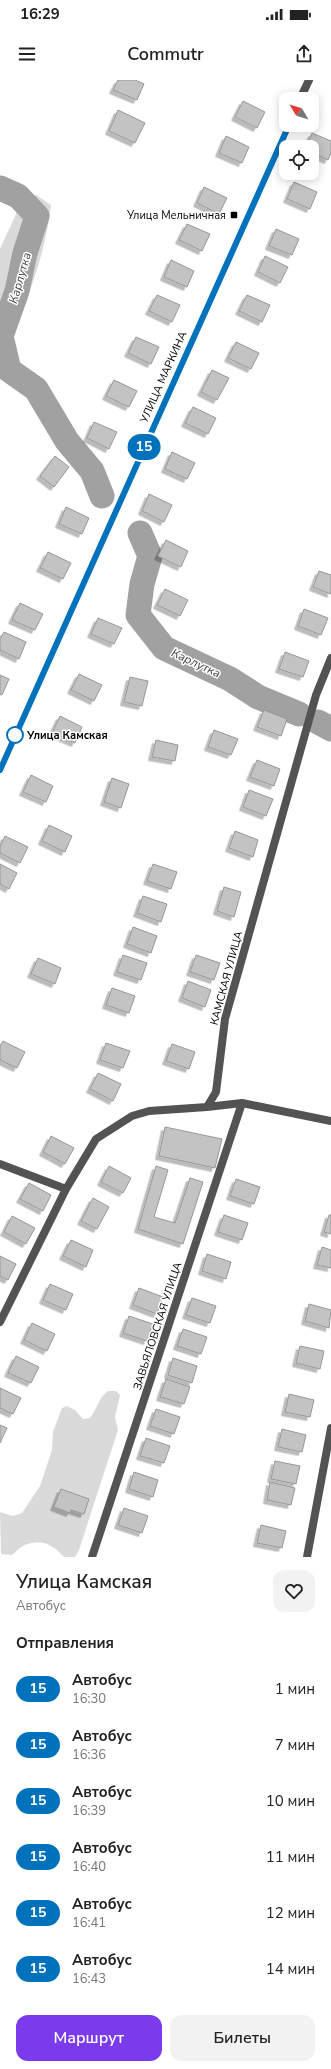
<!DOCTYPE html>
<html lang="ru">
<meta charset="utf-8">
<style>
:root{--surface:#fff;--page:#f2f2f2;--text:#222;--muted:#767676;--accent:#7c3aed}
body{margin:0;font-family:"Nunito Sans",sans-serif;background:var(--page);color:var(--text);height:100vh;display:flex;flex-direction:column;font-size:15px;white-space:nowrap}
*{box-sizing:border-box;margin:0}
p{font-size:13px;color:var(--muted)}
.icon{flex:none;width:22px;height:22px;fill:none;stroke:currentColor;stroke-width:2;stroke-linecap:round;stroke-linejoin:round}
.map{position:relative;height:1477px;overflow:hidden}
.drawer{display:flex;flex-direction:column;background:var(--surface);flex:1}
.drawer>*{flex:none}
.badge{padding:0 8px;border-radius:13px;font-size:14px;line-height:26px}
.needle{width:26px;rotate:308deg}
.fabs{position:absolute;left:279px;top:12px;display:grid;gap:8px}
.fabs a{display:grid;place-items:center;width:40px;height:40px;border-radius:8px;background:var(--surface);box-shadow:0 2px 10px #0003;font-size:20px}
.map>.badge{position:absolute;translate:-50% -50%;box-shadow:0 0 0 2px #fff}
h2{padding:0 16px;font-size:15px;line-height:36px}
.round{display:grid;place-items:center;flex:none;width:42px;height:42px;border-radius:12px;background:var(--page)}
.headline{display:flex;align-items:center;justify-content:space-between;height:68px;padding:0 16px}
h1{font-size:19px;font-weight:600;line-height:30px}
.cta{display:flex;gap:8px;margin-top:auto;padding:8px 16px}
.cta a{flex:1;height:46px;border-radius:12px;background:var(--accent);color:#fff;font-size:16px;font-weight:600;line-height:46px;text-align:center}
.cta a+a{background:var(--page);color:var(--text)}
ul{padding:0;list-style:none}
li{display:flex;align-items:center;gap:12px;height:56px;padding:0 16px}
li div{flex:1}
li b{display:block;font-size:15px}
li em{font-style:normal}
li .badge{min-width:44px;font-weight:700;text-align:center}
.status{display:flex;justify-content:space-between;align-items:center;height:28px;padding:0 20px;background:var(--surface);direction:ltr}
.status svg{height:11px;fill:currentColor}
header{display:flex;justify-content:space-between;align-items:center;height:52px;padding:0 16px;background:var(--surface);font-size:18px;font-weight:600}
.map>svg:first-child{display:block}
.green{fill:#dadada}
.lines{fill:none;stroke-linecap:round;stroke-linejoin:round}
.river{stroke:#a1a1a1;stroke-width:25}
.building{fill:#c3c3c3;stroke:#979797;filter:url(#shadow)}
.minor{stroke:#535353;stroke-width:8}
.line-casing{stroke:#fff;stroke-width:9}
.line{stroke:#0072bc;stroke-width:6}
.poi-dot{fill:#000;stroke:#fff;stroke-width:1.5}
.stop-dot{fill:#fff;stroke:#0072bc;stroke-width:2}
.labels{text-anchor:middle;stroke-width:3;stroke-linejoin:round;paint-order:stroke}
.poi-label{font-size:11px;fill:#000;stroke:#fff;text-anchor:end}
.street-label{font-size:11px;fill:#000;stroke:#fff}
.stop-label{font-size:11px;font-weight:bold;fill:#000;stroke:#fff;text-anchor:start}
.water-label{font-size:12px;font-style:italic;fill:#424242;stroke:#fff}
</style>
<div class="status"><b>16:29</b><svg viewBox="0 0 49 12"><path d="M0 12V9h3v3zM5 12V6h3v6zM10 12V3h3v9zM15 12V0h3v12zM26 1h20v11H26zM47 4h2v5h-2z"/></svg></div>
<header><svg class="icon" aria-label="menu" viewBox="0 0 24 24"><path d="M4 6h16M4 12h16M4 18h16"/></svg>Commutr<svg class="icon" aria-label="share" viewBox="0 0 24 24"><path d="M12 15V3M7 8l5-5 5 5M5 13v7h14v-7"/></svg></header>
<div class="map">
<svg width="331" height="1477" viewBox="0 0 331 1477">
<defs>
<filter id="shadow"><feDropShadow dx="-3.5" dy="3.5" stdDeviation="0" flood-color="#0004"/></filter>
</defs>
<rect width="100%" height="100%" fill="#fff"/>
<path class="green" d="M 36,115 L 51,125 C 45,178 23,234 0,281 L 0,169 L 21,123 Z
M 108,1311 L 116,1311 L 120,1315 L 115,1337 L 118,1350 L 79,1470 L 75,1477 L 64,1477 C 53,1465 42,1458 25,1465 C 20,1467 16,1472 12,1475 L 1,1474 L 0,1432 L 13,1436 L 22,1433 L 40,1406 L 52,1370 L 53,1352 L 62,1328 L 67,1326 L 75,1330 L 83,1339 L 90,1338 C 97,1329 99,1317 108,1311 Z"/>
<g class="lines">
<path class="river" d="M 0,108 L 18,116 L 37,136 L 25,173 L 17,211 L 1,256 L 9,290 L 36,309 L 67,361 L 92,391 L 102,416
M 140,453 L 150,476 L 142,504 L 138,535 L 164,568 L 230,599 L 258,617 L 299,634
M 318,642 L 331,649"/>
</g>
<path class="building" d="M 118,0 L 135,0 L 144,4 L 137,20 L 113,10 Z
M 243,21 L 265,32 L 257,48 L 235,37 Z
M 118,30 L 145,43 L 135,63 L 109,51 Z
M 312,53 L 331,61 L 331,73 L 328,80 L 312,73 L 312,67 L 306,67 Z
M 226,56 L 249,67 L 242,83 L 219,73 Z
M 294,102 L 317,112 L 310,129 L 287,119 Z
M 204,107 L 227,118 L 219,134 L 197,123 Z
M 187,144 L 210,154 L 202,171 L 179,160 Z
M 276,149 L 299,159 L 292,175 L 269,166 Z
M 265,176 L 288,187 L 280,203 L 258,192 Z
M 171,180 L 194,191 L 187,207 L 164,197 Z
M 157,215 L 180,225 L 172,242 L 149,231 Z
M 247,215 L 270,225 L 262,242 L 239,231 Z
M 136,257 L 159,267 L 151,284 L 128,273 Z
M 236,262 L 259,273 L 251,289 L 228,278 Z
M 212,290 L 229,298 L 217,320 L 201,312 Z
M 114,300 L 137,311 L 129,327 L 106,316 Z
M 193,327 L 216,338 L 208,354 L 185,343 Z
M 94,342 L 117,352 L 109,369 L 87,358 Z
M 172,372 L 195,383 L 187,399 L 165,389 Z
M 55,376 L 69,387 L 54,407 L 40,396 Z
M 149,414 L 172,425 L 164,442 L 142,431 Z
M 66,427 L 89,438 L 82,454 L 59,444 Z
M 166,460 L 188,471 L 181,487 L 158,476 Z
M 48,472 L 71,483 L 63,499 L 40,488 Z
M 319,491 L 331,495 L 331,514 L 313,507 Z
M 165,509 L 188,520 L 180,536 L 157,525 Z
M 20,523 L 43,534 L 35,550 L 12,540 Z
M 304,529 L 328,538 L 321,555 L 298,546 Z
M 98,538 L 122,548 L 114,564 L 91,554 Z
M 4,552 L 26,562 L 19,579 L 0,570 L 0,559 Z
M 285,572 L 309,581 L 303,597 L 279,589 Z
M 79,594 L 102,605 L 94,621 L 71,610 Z
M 0,595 L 9,599 L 2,615 L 0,614 Z
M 130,597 L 148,601 L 142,626 L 124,622 Z
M 264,630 L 287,639 L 281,656 L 257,647 Z
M 60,636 L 82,647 L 75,663 L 52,653 Z
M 214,650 L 238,659 L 231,675 L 208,667 Z
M 156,660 L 178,665 L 175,681 L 152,677 Z
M 257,680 L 280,689 L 274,706 L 250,697 Z
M 31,695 L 53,706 L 46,722 L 23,712 Z
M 112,698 L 129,704 L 121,728 L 104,722 Z
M 249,710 L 273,719 L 266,736 L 243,727 Z
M 49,745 L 72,756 L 65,772 L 42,761 Z
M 235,751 L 258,760 L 253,777 L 229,768 Z
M 5,756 L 28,767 L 20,783 L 0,773 L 0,767 Z
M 0,784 L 17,793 L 9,809 L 0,804 Z
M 153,784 L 177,792 L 171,809 L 147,801 Z
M 224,807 L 241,812 L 234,837 L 217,831 Z
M 143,816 L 167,824 L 161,842 L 137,833 Z
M 133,847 L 157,856 L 151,873 L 127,864 Z
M 123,875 L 147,883 L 141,900 L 117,892 Z
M 196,875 L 220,883 L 214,900 L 190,892 Z
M 38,878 L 61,888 L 55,904 L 31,894 Z
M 188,901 L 211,910 L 205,927 L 182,918 Z
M 112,908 L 135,916 L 129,933 L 106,925 Z
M 3,961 L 25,972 L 17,988 L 0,980 L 0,966 Z
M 106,963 L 130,971 L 123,988 L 100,980 Z
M 172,964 L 195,972 L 189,989 L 166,981 Z
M 98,993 L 121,1004 L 113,1021 L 90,1009 Z
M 165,1047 L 222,1059 L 215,1088 L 159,1076 Z
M 51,1056 L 74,1068 L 65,1084 L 43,1072 Z
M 109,1086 L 131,1098 L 123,1113 L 101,1102 Z
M 156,1086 L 168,1090 L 154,1137 L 175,1143 L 190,1098 L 203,1102 L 183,1164 L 138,1149 Z
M 236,1099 L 260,1107 L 254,1124 L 230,1116 Z
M 29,1103 L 51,1115 L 43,1131 L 20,1119 Z
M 93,1118 L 109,1127 L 97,1149 L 81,1141 Z
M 224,1135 L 248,1143 L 242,1160 L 218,1152 Z
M 329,1135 L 331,1135 L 331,1154 L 324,1152 Z
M 12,1136 L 35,1148 L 26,1164 L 4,1152 Z
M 71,1160 L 93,1170 L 86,1187 L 63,1176 Z
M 322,1167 L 331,1170 L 331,1188 L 317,1185 Z
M 207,1174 L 231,1182 L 226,1199 L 202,1191 Z
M 0,1176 L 16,1184 L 8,1200 L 0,1196 Z
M 50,1204 L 73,1214 L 66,1230 L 43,1220 Z
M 139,1208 L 163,1217 L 157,1234 L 133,1225 Z
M 192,1218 L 216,1226 L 210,1243 L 186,1235 Z
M 309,1224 L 331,1230 L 329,1248 L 305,1241 Z
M 129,1236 L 153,1244 L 147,1261 L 123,1253 Z
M 32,1243 L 55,1254 L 47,1271 L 24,1260 Z
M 183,1249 L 207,1257 L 201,1274 L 177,1266 Z
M 300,1266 L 324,1271 L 320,1289 L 296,1283 Z
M 16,1276 L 39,1287 L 31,1303 L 8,1293 Z
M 173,1278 L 197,1286 L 192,1303 L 168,1295 Z
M 166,1299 L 190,1307 L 184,1324 L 160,1317 Z
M 0,1308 L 21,1318 L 13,1334 L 0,1328 Z
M 289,1314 L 314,1320 L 310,1337 L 285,1332 Z
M 156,1329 L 180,1337 L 174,1354 L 150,1346 Z
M 0,1345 L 7,1348 L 0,1363 Z
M 282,1349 L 306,1355 L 302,1372 L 278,1367 Z
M 146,1358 L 170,1366 L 164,1383 L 140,1376 Z
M 275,1381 L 300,1386 L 296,1404 L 271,1399 Z
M 134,1392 L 158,1400 L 153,1417 L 129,1409 Z
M 270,1402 L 295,1408 L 291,1425 L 267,1420 Z
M 61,1409 L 89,1419 L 84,1434 L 71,1430 L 70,1433 L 54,1427 Z
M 124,1428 L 148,1436 L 142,1453 L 118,1445 Z
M 261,1445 L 286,1451 L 282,1468 L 257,1463 Z"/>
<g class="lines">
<path class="minor" d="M 300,19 L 309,0
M 0,690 L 289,45
M 207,1027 L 242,1023 L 331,1041
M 0,1084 L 66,1109
M 0,1242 L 66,1109 L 96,1059 L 132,1036 L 149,1031 L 207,1027 L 216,1012 L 225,939 L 316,615 L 331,578
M 92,1477 L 242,1023
M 307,1477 L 331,1348"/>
</g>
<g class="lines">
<g class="line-casing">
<path id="line" d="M 0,690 L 289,45"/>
</g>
<use href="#line" class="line"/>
</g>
<rect class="poi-dot" x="230" y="131" width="8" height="8" rx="2"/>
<circle class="stop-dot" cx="15" cy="655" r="8"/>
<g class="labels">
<g class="poi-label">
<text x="226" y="139">Улица Мельничная</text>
</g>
<g class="street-label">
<text transform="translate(163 297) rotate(-66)" y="4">УЛИЦА МАРКИНА</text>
<text transform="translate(226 898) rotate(-75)" y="4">КАМСКАЯ УЛИЦА</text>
<text transform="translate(157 1246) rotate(-72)" y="4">ЗАВЬЯЛОВСКАЯ УЛИЦА</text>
</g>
<g class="stop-label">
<text x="27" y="659">Улица Камская</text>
</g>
<g class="water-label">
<text transform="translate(20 198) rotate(-74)" y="4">Карлутка</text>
<text transform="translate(196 583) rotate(25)" y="4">Карлутка</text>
</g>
</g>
</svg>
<div class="fabs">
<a><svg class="needle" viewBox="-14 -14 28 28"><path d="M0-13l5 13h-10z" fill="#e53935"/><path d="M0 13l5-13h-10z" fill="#767676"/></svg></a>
<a><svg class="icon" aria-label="locate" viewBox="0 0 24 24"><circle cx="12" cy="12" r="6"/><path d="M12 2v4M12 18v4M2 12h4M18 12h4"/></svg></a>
</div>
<b class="badge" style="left:144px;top:367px;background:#0072bc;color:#fff">15</b>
</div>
<section class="drawer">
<div class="headline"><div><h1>Улица Камская</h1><p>Автобус</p></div><a class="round"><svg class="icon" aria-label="heart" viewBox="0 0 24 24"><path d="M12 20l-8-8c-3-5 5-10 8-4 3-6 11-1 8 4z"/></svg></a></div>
<h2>Отправления</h2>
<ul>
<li><span class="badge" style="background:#0072bc;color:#fff">15</span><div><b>Автобус</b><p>16:30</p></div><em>1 мин</em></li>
<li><span class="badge" style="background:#0072bc;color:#fff">15</span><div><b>Автобус</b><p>16:36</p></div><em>7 мин</em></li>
<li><span class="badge" style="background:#0072bc;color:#fff">15</span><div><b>Автобус</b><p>16:39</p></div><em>10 мин</em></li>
<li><span class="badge" style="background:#0072bc;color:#fff">15</span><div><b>Автобус</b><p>16:40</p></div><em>11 мин</em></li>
<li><span class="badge" style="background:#0072bc;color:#fff">15</span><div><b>Автобус</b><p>16:41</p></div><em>12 мин</em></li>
<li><span class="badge" style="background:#0072bc;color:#fff">15</span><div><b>Автобус</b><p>16:43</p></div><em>14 мин</em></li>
</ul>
<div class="cta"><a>Маршрут</a><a>Билеты</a></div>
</section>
